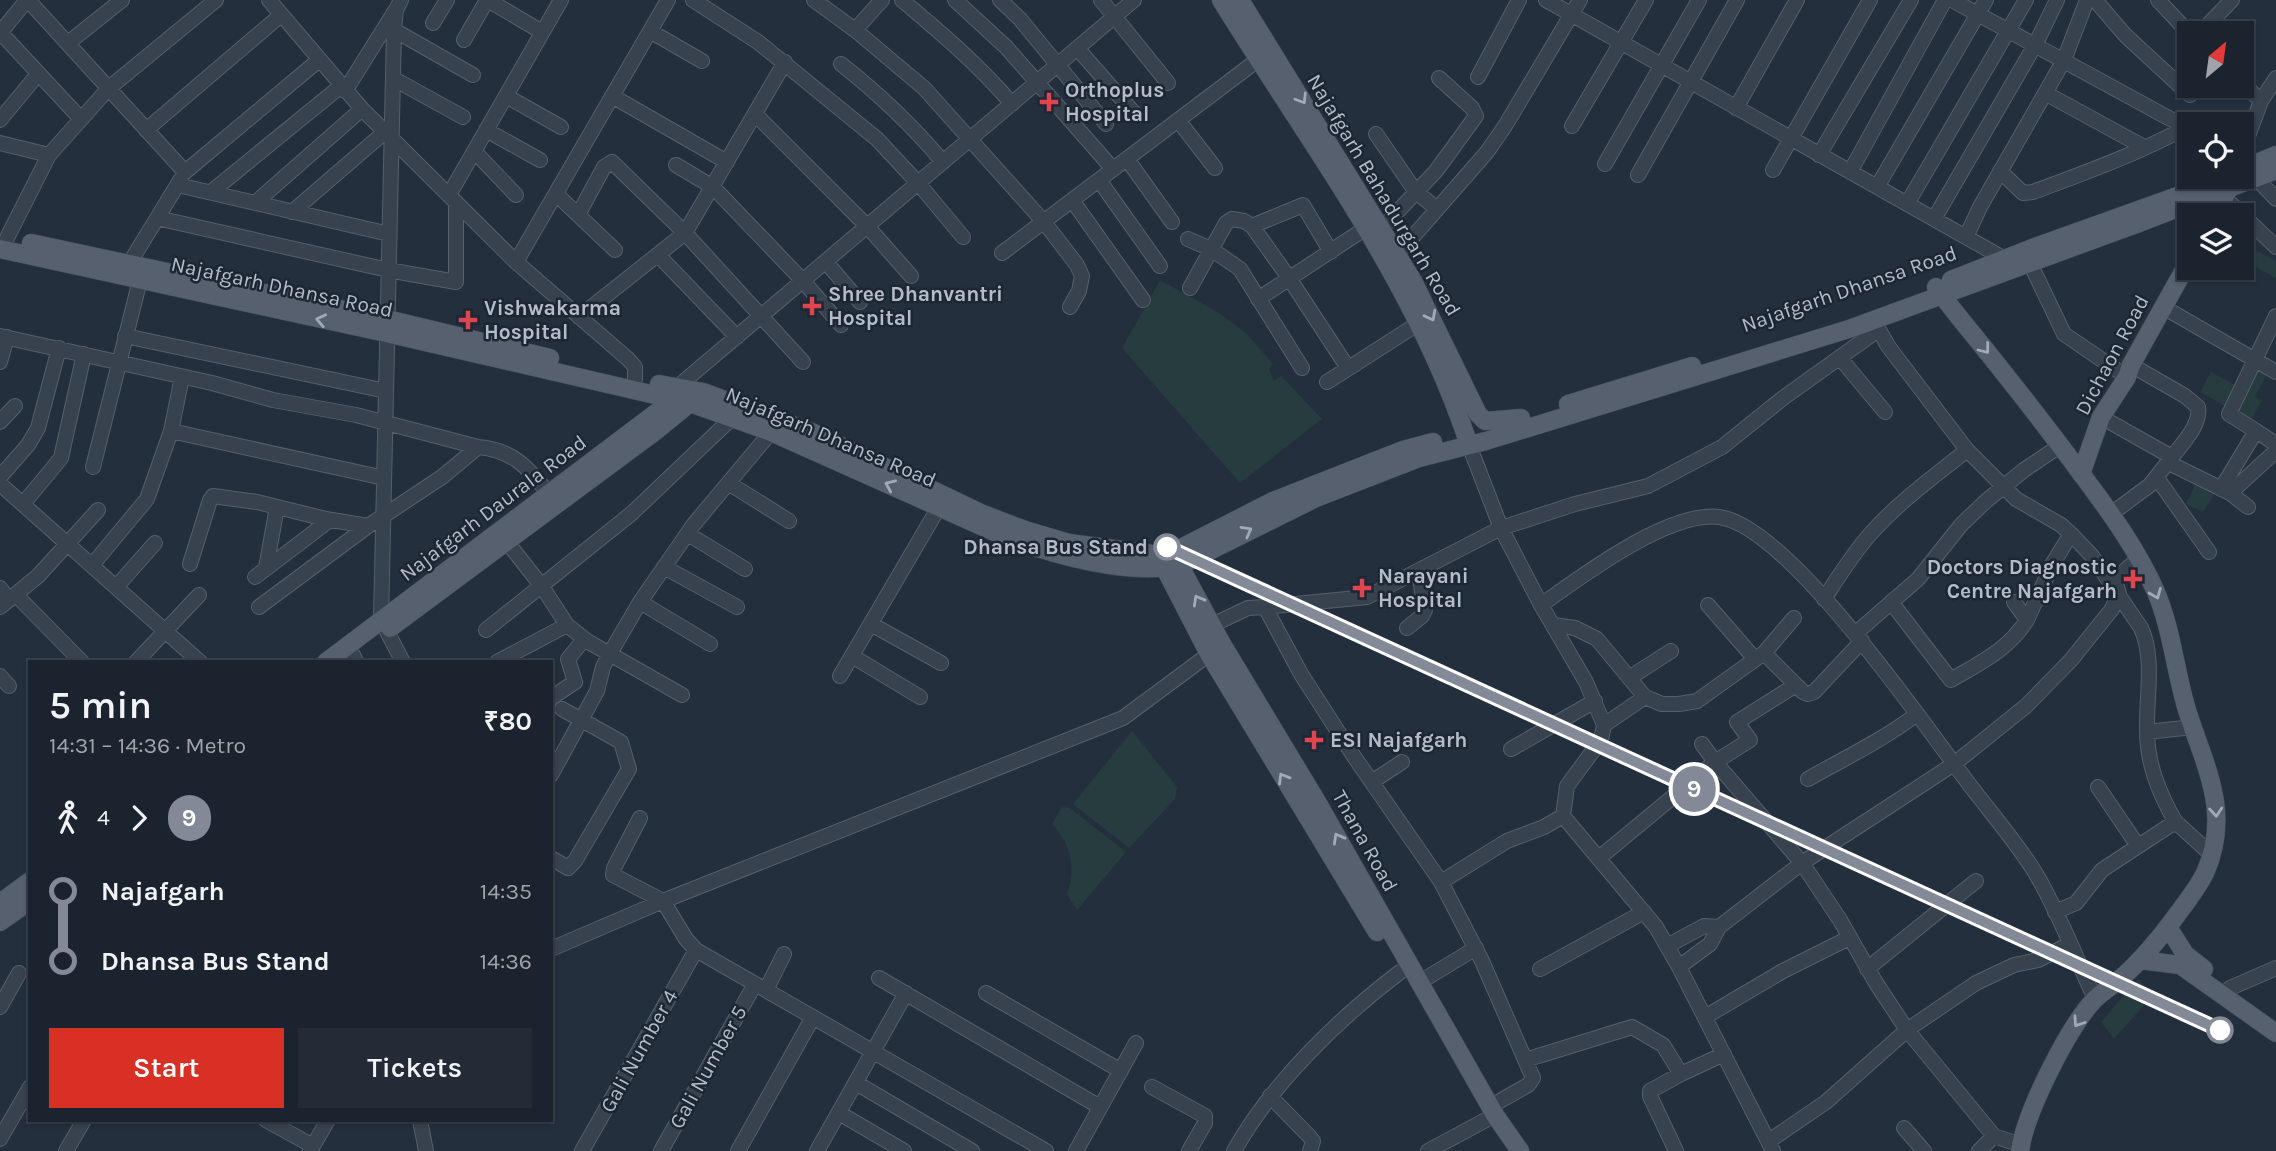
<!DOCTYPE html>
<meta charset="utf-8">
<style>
:root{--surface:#1b232e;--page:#242b36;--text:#f1f3f6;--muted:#a0a4aa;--line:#39404a;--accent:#d93025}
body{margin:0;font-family:Karla,sans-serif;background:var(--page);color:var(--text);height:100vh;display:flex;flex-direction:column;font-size:26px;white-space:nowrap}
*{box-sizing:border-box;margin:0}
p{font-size:23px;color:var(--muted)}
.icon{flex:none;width:38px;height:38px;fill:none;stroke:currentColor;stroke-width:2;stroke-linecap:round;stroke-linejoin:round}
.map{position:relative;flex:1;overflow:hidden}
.panel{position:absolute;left:28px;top:660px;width:525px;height:462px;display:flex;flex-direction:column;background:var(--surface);border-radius:0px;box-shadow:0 2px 5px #0004,0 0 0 2px var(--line)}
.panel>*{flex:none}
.badge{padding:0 14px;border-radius:23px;font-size:24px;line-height:46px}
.needle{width:46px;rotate:29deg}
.tools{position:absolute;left:2177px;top:21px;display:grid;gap:14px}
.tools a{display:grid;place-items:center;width:77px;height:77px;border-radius:0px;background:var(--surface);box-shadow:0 2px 5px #0004,0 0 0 2px var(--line);font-size:35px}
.map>.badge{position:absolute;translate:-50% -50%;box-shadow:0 0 0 4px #fff}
.legs{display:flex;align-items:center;gap:10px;height:77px;padding:0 21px;font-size:23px}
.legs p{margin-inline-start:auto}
.summary{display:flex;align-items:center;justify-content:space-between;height:119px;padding:0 21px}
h1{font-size:38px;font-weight:600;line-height:52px}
.primary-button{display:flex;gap:14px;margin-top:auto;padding:14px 21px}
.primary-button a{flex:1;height:80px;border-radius:0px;background:var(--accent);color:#fff;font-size:28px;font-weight:600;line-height:80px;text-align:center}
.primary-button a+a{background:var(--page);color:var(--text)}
ul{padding:0 21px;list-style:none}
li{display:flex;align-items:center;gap:24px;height:70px;font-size:26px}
li i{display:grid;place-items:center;width:10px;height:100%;margin:0 9px;background:currentColor}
li i::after{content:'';width:18px;height:18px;margin:-9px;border:5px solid;border-radius:50%;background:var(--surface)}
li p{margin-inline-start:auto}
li:first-child i{background:linear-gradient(#0000 50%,currentColor 0)}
li:last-child i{background:linear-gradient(currentColor 50%,#0000 0)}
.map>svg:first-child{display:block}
.green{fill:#263c3f}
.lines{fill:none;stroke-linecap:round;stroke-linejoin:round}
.minor-casing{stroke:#565f6c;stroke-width:16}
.major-casing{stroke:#414a57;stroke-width:19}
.minor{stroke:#38414e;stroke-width:14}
.major{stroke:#56606e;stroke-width:18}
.oneway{stroke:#a1aab7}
.line-1-casing{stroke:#fff;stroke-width:16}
.line-1{stroke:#838996;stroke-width:10}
.health-dot{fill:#e0444e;stroke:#1d2633;stroke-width:2.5}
.stop-1-dot{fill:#fff;stroke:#838996;stroke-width:3.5}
.labels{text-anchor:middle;stroke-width:5;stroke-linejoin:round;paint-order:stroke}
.poi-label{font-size:21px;font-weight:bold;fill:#b4bcc9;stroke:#1d2633;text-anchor:start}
.street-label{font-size:21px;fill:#b4bcc9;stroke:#1d2633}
.stop-label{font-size:21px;font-weight:bold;fill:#b4bcc9;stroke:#1d2633;text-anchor:end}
</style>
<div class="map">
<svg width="2276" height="1151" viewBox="0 0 2276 1151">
<rect width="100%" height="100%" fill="#242f3e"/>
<path class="green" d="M 2242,243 L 2276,261 L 2276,278 L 2242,259 Z
M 1160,280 L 1219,313 L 1246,333 L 1273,364 L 1269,369 L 1274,380 L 1281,376 L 1322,419 L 1240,483 L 1122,348 Z
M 2257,363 L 2269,369 L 2255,397 L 2262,400 L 2249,423 L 2234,413 Z
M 2211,372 L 2238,387 L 2227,407 L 2200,392 Z
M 2197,480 L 2217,490 L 2203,512 L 2186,504 Z
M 1132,731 L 1177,787 L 1175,799 L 1129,848 L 1073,804 Z
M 1062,807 L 1070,808 L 1126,852 L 1077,910 L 1067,894 C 1076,869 1071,843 1052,824 Z
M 2138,979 L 2154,994 L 2114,1039 L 2101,1022 Z"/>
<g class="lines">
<g class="minor-casing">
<path id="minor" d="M 28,0 L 185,172 L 319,60
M 269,0 L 362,109 L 516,262 L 628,359 L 635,367 L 635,379
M 401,0 L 396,10 L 394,30 L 381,620 L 403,662
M 488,0 L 542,32
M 693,0 L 758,42 L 877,139 L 918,183 L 963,237
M 814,0 L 855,30 L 924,88 L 1044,222 L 1077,265 L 1082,276 L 1079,291 L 1070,307
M 902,0 C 941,33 979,65 1012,104
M 955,0 L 1006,47 L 1113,169
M 1000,0 L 1020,19 L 1106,124
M 1101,0 L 1168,83
M 1546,0 L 2003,258
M 1952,0 L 2176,122 L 2189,131
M 2095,0 L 2125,35 L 2190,95
M 2158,0 L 2189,33
M 433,23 L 447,0
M 394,30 L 473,75
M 855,30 L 882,0
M 650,31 L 702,61
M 0,32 L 81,119
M 0,33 L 27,0
M 2200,33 L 2232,0
M 464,40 L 487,0
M 68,43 L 122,0
M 1077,48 L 1134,113
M 841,64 C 879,94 912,125 943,162
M 1478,77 L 1519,0
M 394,79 L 463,117
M 2242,83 L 2261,101
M 345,91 L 395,11
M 2045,93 L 2144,147
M 506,96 L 561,127
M 612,96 L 727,162
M 1736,108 L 1797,0
M 755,114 L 867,226 L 911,276
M 0,120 L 38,74
M 1178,120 L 1215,168
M 1572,126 L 1646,0
M 146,130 L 281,15
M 486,130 L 540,160
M 1376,134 L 1416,192 L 1437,209
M 0,143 L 49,155
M 474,151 L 516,195
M 2242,152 L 2261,101 L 2276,78
M 1819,155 L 1911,0
M 1127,159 L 1172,222
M 1605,164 L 1699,0
M 676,165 L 713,187 L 803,281 L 841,325
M 1773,170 L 1870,0
M 2000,171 L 2023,193 L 2033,192 C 2084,173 2137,154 2185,128
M 1850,172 L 1945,0
M 1638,175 L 1737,0
M 2256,178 L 2276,199
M 1099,180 L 1160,266
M 178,185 L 389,234
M 1877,187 L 1986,0
M 211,192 L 341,86
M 556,194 L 615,250
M 449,195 L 561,0
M 2225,198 L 2276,247
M 1072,200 L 1143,300
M 255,203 L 362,109
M 1907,204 L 2026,0
M 292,212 L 386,131
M 578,215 L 604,167 L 612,162 L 685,233 L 803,362
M 157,218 L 388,270 L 456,282 L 456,202
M 1934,219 L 2035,45 L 2057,0
M 1252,226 L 1303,205 L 1331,252
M 1381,229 L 1436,171 L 1476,116 L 1472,108 L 1439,78
M 1966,237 L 1980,207 L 2064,60 L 2087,0
M 7,238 L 49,155 L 109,88 L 216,0
M 1188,239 L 1211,249 L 1240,269 L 1302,368
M 1002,253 L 1267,53
M 658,255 L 737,337
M 1397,255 L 1487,152 L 1505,126 L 1580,0
M 516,262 L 668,0
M 826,262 L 860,302
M 2030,263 L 2064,334 L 2127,377
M 129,264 L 181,179
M 1190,288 L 1226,223 L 1232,219 L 1244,221 L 1252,226 L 1289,278 L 1348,368
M 1258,299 L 1366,228
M 2163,307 L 2276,372
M 579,317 L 685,233 L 785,62
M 1875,323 L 1888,346 L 1967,450 L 2016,499 L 2061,525 L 2073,536 L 2092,556 L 2141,628 C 2155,658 2146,698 2147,730 C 2147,764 2159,793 2176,823
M 0,336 L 212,383 L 273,400 L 356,415 L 478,447
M 125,336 L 386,391
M 1840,358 L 1885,412
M 0,362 L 7,337
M 2131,365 L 2185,396 L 2198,407 C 2201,425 2182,444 2172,457
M 1327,382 L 1419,323
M 676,388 L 1134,0
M 2101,417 L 2172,457 L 2150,485 L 2111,514
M 0,422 L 15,406
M 171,431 L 384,478
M 2256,431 L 2229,414 L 2276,316
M 1469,445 L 1501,528 L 1541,605 L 1586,682 L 1604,725 L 1601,740 L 1567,786 L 1563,816 L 1656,927 L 1679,967 L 1773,1151
M 2169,463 L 2230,493 L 2248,507
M 93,467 L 140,280
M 0,477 L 28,445 L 38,428 L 59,348
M 2157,478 L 2209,552
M 0,484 L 200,662
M 730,484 L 789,521
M 2221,489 L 2256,431 L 2276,444
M 2230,493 L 2276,451
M 23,504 L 61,458 L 84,354
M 688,534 L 745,569
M 507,542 L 541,585 L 567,625 L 587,641
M 93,564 L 147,499 L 171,431 L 182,377
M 190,564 L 210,500 L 213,496 L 257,502 L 326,519 L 368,526 L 442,477 L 478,447 C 514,450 528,468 549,494
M 664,567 L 737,607
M 266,568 L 277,507
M 255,577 L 330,520
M 117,586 L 155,543
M 0,588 L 9,600
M 16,595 L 82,662
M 1824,599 C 1839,576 1853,553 1872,532 C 1900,501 1935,476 1967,450
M 640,602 L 710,644
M 1891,602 L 1951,680 C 1981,662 2008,650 2027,620 L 2014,602
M 1541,605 C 1582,576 1668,511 1719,517 C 1787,525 1923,723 1966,780 C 1989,811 2016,841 2036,874 C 2059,913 2076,958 2095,999
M 1708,605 L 1755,659
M 0,607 L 38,576 L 98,510
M 259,607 L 368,526
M 1265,607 L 1301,674 L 1355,758 L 1441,882 L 1482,961 L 1533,1078 L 1528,1085 L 1491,1106
M 2027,620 L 2053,563 L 2071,534
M 871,624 L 941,663
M 1212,625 L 1248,608 L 1265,607 L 1367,597 L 1501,528 L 1575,504 L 1648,486 L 1722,447 L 1783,398 L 1878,330
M 1553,625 L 1575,628 L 1597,639 L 1645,697 L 1662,704 L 1679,704 L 1697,701 L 1764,653 L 1803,692 L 1808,694 L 1814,692 L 1862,641
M 1407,628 L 1422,616 L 1425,610 L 1419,572
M 486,630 L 631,514 L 731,419
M 1856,633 L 1918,579 L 1961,525 L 1986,501 L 2024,470 L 2061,445
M 1764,653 L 1794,618
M 353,655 L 356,662
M 852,656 L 920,697
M 136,662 L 199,595
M 497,662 L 567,625
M 0,676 L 9,686
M 840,676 L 939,507
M 1629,678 L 1671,651
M 1796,685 L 1737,722 L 1750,740 L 1715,762 L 1802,863 L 1840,920 L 1876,983 L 1907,1030 L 1994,1136
M 551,698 L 575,682 L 568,659 L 581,643 L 587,641 L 682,695
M 1604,725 L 1645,697
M 2147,732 L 2193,727
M 1511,749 L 1595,701
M 551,775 L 597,691 L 603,667 L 612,650 L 640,602 L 694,524 L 771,432
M 1808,779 C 1845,758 1883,740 1917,714
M 1373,781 L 1402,762
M 2098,787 L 2138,846
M 640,818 L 614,868 L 613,875 L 663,901 L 686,939 L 696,950 L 1046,1151
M 551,858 L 568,868 L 575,861 L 629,769 L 621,742 L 562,709
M 1599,858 L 1715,762 L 1702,744
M 1441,882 L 1507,841 L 1544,827 L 1563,816
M 2055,912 L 2076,903 L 2102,870 L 2172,824 L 2179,825 L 2212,855
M 1719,927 L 1802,863 L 1954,764 L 2026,706 L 2071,660 L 2112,609 L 2119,594 L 2116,583 L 2118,577 L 2139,558
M 1667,946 L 1704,926 L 1719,927 L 1710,944 L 1679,967
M 551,949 L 663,901 L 1123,718 L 1216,649
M 1540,969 L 1644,912
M 1867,969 L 1976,881
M 879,978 L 1100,1107
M 1420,982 L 1476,948
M 766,990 L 784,954
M 986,993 L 1121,1071
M 2224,996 L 2230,988 L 2276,968
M 0,1007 L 19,973
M 1705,1017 L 1783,971 L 1849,938
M 1525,1060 L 1632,1027 L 1663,1045 L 1681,1074 L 1724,1054
M 856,1083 L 972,1151
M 1152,1087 L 1205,1116 L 1205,1123 L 1189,1151
M 1270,1096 L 1309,1136 L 1313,1141 L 1310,1151
M 839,1113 L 904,1151
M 266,1120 L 313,1146
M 420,1120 L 426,1151
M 1904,1128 L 1924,1151
M 0,1139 L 30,1087
M 1769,1141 L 1826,1102 L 1907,1030 L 1976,983 L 2014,965 L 2038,960 L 2070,944
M 66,1151 L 84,1120
M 310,1151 L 328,1120
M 582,1151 L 696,950
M 661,1151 L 755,984
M 738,1151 L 813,1017
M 817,1151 L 906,993
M 1076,1151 L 1136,1043
M 1234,1151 C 1272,1083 1338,1019 1400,972
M 1428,1151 L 1495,1115
M 1676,1151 L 1650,1096 L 1650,1091 L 1681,1074
M 1979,1151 L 1994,1136 L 2021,1145"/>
</g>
<g class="major-casing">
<path id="major" d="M 1221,0 C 1310,144 1416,283 1469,445
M 1240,0 L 1413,281 L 1478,414 L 1485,421 L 1521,418
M 2242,169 L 2276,155
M 2215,215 L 2231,184
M 31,243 L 387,319 L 550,358
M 0,249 L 386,333 L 690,403 L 771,432 L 1008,538 C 1058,556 1126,575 1179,566 L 1316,498 L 1419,458 L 1486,441 L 1852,328 L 2139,223 L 2276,170
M 1951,280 L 2035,247 L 2183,194 L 2223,177
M 1936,287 C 1953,311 1973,334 1992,358 C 2024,398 2055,438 2086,480 C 2112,515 2138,551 2156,592 C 2172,630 2175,670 2187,710 C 2205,767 2232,813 2205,873 C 2198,887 2188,900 2179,912 C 2161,937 2142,960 2119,980 C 2111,987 2102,992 2094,1000 C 2068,1028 2025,1113 2020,1151
M 659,384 L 703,392 L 814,433 L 983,514 L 1025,530 L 1069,543 L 1159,555 L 1173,552 L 1273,501 L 1403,450 L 1433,442
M 1568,404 L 1692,366
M 2081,474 L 2101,417 L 2127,377 L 2131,365 L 2189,261
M 1174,555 L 1222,644 L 1316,800 L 1495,1115 L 1520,1151
M 1161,561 L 1209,654 L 1377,932
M 390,628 L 657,430 L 695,399
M 326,662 L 681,394
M 0,903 L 30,881
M 0,922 L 30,901
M 2168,927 L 2185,954 L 2204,969
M 2140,960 L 2180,965 L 2276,1033"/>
</g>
<use href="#minor" class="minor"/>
<use href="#major" class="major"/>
</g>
<defs><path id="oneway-chevron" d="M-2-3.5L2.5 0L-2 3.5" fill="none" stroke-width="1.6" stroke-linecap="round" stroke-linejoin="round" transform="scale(1.75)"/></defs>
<g class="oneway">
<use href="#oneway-chevron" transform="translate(1302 99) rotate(58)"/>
<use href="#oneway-chevron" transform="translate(1431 316) rotate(63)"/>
<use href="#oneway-chevron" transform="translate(321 320) rotate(-168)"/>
<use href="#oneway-chevron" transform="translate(1985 349) rotate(52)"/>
<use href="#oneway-chevron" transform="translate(890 485) rotate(-156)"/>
<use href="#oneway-chevron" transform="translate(1247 531) rotate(-29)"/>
<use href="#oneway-chevron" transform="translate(2156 594) rotate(68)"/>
<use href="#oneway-chevron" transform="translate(1198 600) rotate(-119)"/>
<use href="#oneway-chevron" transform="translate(1283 778) rotate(-121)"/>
<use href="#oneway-chevron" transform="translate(2216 812) rotate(85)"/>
<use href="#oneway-chevron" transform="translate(1338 838) rotate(-119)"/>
<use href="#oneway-chevron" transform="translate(2078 1022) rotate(124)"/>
</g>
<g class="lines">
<g class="line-1-casing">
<path id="line-1" d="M 1167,547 L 2220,1030"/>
</g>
<use href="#line-1" class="line-1"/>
</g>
<g class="health-dot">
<path d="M1045.5 91.5h7v7h7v7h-7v7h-7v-7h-7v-7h7z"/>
<path d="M808.5 295.5h7v7h7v7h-7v7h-7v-7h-7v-7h7z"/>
<path d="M464.5 309.5h7v7h7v7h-7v7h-7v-7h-7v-7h7z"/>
<path d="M2129.5 568.5h7v7h7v7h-7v7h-7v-7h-7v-7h7z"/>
<path d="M1358.5 577.5h7v7h7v7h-7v7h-7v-7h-7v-7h7z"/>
<path d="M1310.5 729.5h7v7h7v7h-7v7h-7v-7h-7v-7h7z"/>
</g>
<g class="stop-1-dot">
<circle cx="1167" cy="547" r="12"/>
<circle cx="2220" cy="1030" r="12"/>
</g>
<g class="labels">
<g class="poi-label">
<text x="1065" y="97">Orthoplus<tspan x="1065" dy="24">Hospital</tspan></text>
<text x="828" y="301">Shree Dhanvantri<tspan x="828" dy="24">Hospital</tspan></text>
<text x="484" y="315">Vishwakarma<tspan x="484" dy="24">Hospital</tspan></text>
<text x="2117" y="574" text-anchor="end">Doctors Diagnostic<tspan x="2117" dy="24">Centre Najafgarh</tspan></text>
<text x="1378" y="583">Narayani<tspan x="1378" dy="24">Hospital</tspan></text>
<text x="1330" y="747">ESI Najafgarh</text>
</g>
<g class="street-label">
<text transform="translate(1384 195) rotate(59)" y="7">Najafgarh Bahadurgarh Road</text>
<text transform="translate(282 287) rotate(12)" y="7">Najafgarh Dhansa Road</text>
<text transform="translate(1849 289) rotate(-19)" y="7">Najafgarh Dhansa Road</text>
<text transform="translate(2112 355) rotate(-62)" y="7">Dichaon Road</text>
<text transform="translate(831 437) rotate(23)" y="7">Najafgarh Dhansa Road</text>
<text transform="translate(493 508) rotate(-37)" y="7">Najafgarh Daurala Road</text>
<text transform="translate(1365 841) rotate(61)" y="7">Thana Road</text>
<text transform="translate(639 1051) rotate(-61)" y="7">Gali Number 4</text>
<text transform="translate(708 1067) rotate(-61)" y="7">Gali Number 5</text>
</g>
<g class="stop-label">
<text x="1148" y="554">Dhansa Bus Stand</text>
</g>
</g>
</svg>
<div class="tools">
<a><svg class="needle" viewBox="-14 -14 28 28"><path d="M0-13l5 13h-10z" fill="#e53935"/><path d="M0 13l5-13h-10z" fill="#a0a4aa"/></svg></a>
<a><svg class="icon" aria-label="locate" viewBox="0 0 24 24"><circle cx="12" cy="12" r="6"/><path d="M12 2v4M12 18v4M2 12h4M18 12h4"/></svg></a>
<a><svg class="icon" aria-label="layers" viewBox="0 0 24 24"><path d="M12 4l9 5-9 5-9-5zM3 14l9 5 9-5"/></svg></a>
</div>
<b class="badge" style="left:1694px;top:789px;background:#838996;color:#fff">9</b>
<section class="panel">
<div class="summary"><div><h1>5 min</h1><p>14:31 – 14:36 · Metro</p></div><b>₹80</b></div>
<div class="legs"><svg class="icon" aria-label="walk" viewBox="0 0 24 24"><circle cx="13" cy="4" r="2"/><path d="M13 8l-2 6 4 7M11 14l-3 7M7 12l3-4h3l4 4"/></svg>4<svg class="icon" aria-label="forward" viewBox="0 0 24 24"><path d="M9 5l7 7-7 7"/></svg><b class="badge" style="background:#838996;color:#fff">9</b></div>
<ul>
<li><i style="color:#838996"></i><b>Najafgarh</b><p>14:35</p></li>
<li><i style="color:#838996"></i><b>Dhansa Bus Stand</b><p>14:36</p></li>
</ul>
<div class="primary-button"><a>Start</a><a>Tickets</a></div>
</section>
</div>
